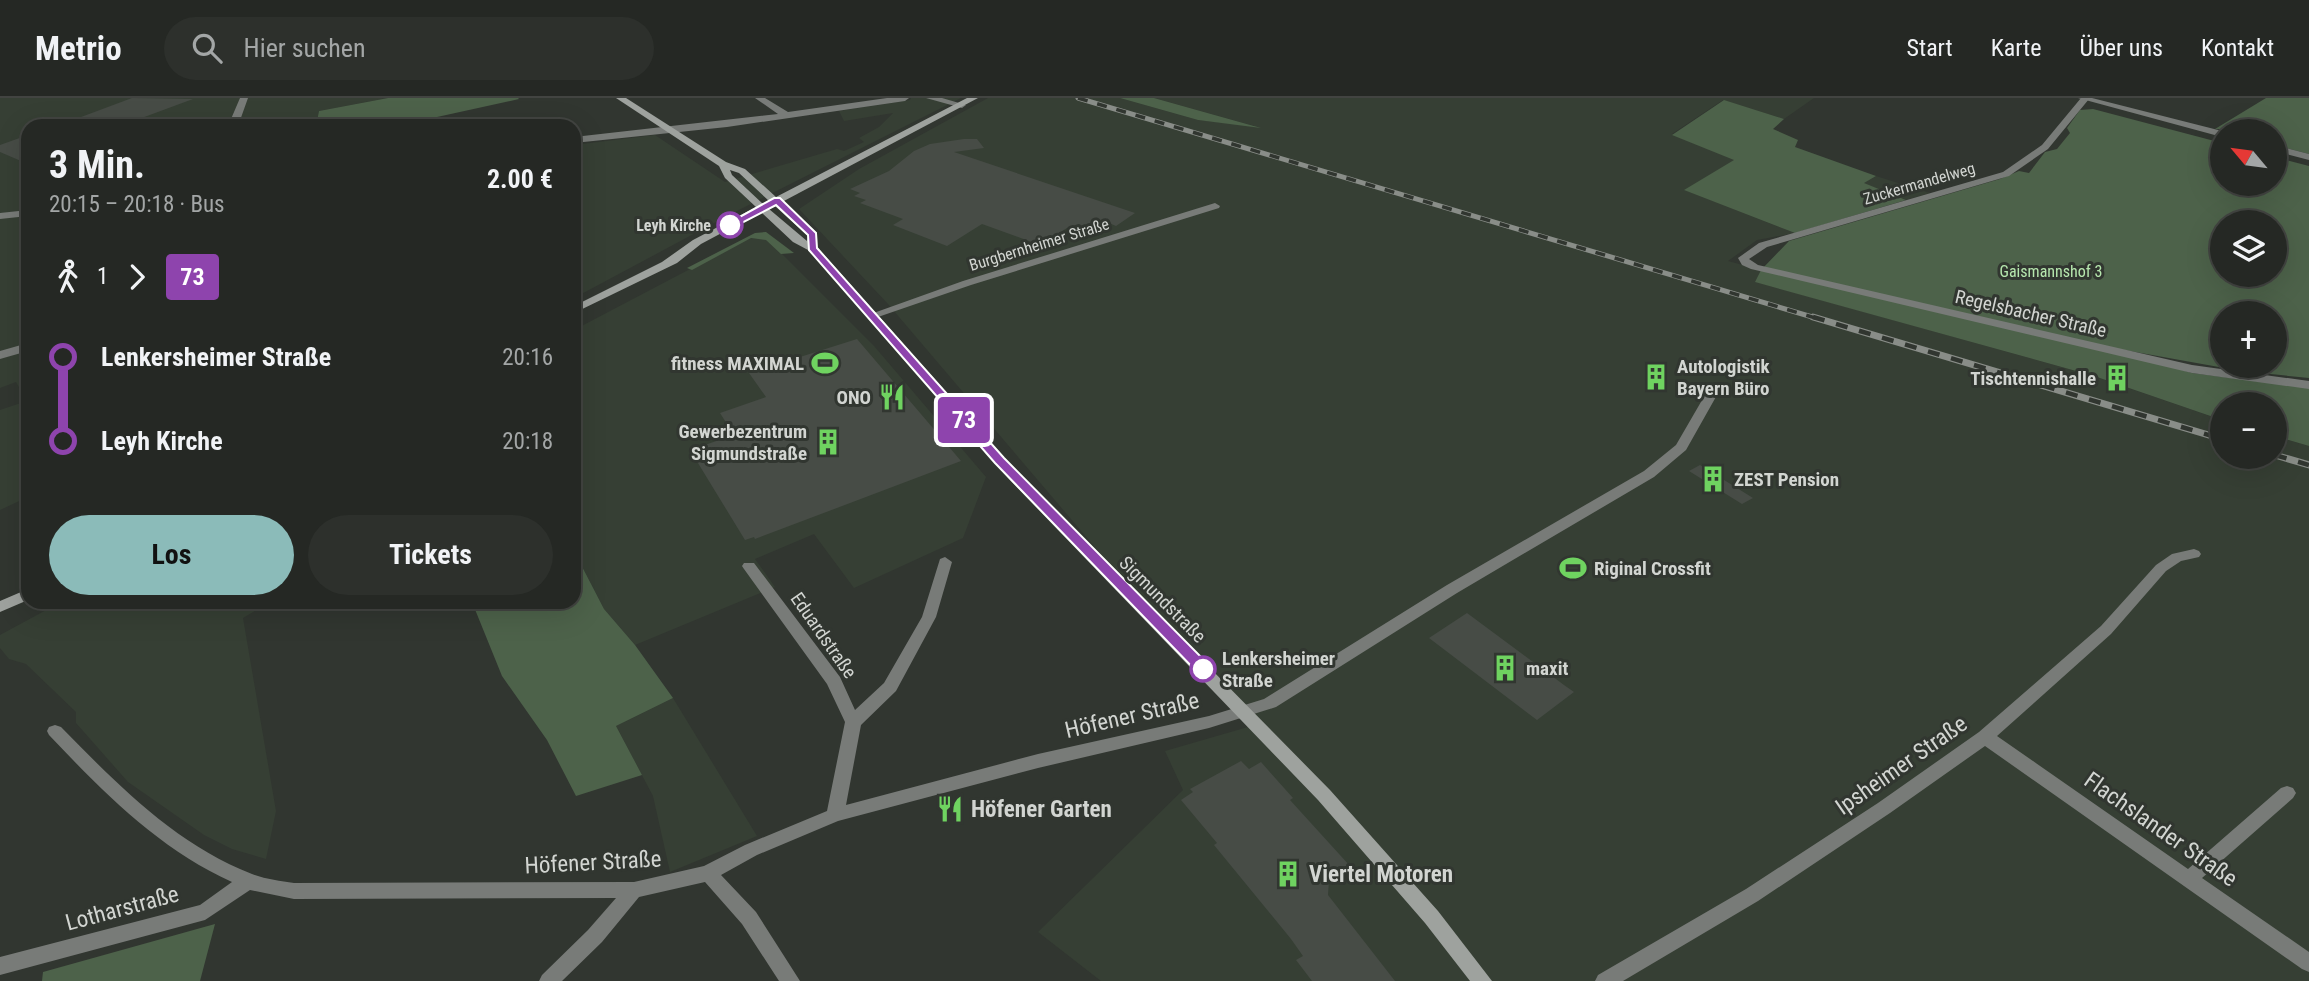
<!DOCTYPE html>
<html lang="de">
<meta charset="utf-8">
<style>
:root{--surface:#252824;--page:#2d302c;--text:#f1f3f6;--muted:#a3a6a6;--line:#424441;--accent:#8bbbb9}
body{margin:0;font-family:"Roboto Condensed",sans-serif;background:var(--page);color:var(--text);height:100vh;display:flex;flex-direction:column;font-size:26px;white-space:nowrap}
*{box-sizing:border-box;margin:0}
p{font-size:23px;color:var(--muted)}
.icon{flex:none;width:38px;height:38px;fill:none;stroke:currentColor;stroke-width:2;stroke-linecap:round;stroke-linejoin:round}
.map{position:relative;flex:1;overflow:hidden}
.details{position:absolute;left:21px;top:21px;width:560px;height:490px;display:flex;flex-direction:column;background:var(--surface);border-radius:21px;box-shadow:0 7px 28px #0002,0 0 0 2px var(--line)}
.details>*{flex:none}
.badge{padding:0 14px;border-radius:5px;font-size:24px;line-height:46px}
.needle{width:46px;rotate:299deg}
.tools{position:absolute;left:2210px;top:21px;display:grid;gap:14px}
.tools a{display:grid;place-items:center;width:77px;height:77px;border-radius:50%;background:var(--surface);box-shadow:0 7px 28px #0002,0 0 0 2px var(--line);font-size:35px}
.map>.badge{position:absolute;translate:-50% -50%;box-shadow:0 0 0 4px #fff}
.legs{display:flex;align-items:center;gap:10px;height:77px;padding:0 28px;font-size:23px}
.legs p{margin-inline-start:auto}
.head{display:flex;align-items:center;justify-content:space-between;height:119px;padding:0 28px}
h1{font-size:38px;font-weight:700;line-height:52px}
.action{display:flex;gap:14px;margin-top:auto;padding:14px 28px}
.action a{flex:1;height:80px;border-radius:42px;background:var(--accent);color:#111;font-size:28px;font-weight:700;line-height:80px;text-align:center}
.action a+a{background:var(--page);color:var(--text)}
ul{padding:0 28px;list-style:none}
li{display:flex;align-items:center;gap:24px;height:84px;font-size:26px}
li i{display:grid;place-items:center;width:10px;height:100%;margin:0 9px;background:currentColor}
li i::after{content:'';width:18px;height:18px;margin:-9px;border:5px solid;border-radius:50%;background:var(--surface)}
li p{margin-inline-start:auto}
li:first-child i{background:linear-gradient(#0000 50%,currentColor 0)}
li:last-child i{background:linear-gradient(currentColor 50%,#0000 0)}
header{display:flex;align-items:center;gap:42px;box-sizing:border-box;height:98px;padding:0 35px;background:var(--surface);border-bottom:2px solid var(--line)}
header strong{font-size:33px}
nav{display:flex;gap:38px;margin-inline-start:auto;font-size:24px}
.search{width:490px;height:63px;background:var(--page);display:flex;align-items:center;gap:18px;box-sizing:border-box;padding:0 24px;border-radius:38px;color:var(--muted);font-size:26px}
.map>svg:first-child{display:block}
.built{fill:#363f34}
.green{fill:#4d624a;fill-rule:evenodd}
.building{fill:#474c46}
.lines{fill:none;stroke-linecap:round;stroke-linejoin:round}
.minor{fill:#787b78;fill-rule:evenodd}
.tertiary{fill:#787b78;fill-rule:evenodd}
.secondary{fill:#9ea29e;fill-rule:evenodd}
.rail-far1-casing{stroke:#898d88;stroke-width:5}
.rail-casing{stroke:#898d88;stroke-width:7}
.rail-far1{stroke:#313630;stroke-width:3.5;stroke-dasharray:10;stroke-linecap:butt}
.rail{stroke:#313630;stroke-width:4.5;stroke-dasharray:12;stroke-linecap:butt}
.line-1{fill:#8e44ad;stroke:#fff;stroke-width:2}
.stop-1-dot{fill:#fff;stroke:#8e44ad;stroke-width:3.5}
.labels{text-anchor:middle;stroke-width:6;stroke-linejoin:round;paint-order:stroke}
.far-street-label{font-size:16px;fill:#d2d5d1;stroke:#313630}
.far-stop-label{font-size:16px;font-weight:bold;fill:#d2d5d1;stroke:#313630;text-anchor:end}
.far-park-label{font-size:16px;fill:#b6e7ae;stroke:#313630}
.street-label{font-size:19px;fill:#d2d5d1;stroke:#313630}
.poi-label{font-size:19px;font-weight:bold;fill:#d2d5d1;stroke:#313630;text-anchor:end}
.stop-label{font-size:19px;font-weight:bold;fill:#d2d5d1;stroke:#313630;text-anchor:start}
.near-street-label{font-size:23px;fill:#d2d5d1;stroke:#313630}
.near-poi-label{font-size:23px;font-weight:bold;fill:#d2d5d1;stroke:#313630;text-anchor:start}
</style>
<header>
<strong>Metrio</strong>
<div class="search"><svg class="icon" aria-label="search" viewBox="0 0 24 24"><circle cx="10" cy="10" r="6"/><path d="M15 15l6 6"/></svg>Hier suchen</div>
<nav><a>Start</a><a>Karte</a><a>Über uns</a><a>Kontakt</a></nav>
</header>
<div class="map">
<svg width="2309" height="883" viewBox="0 0 2309 883">
<rect width="100%" height="100%" fill="#313630"/>
<path class="built" d="M 0,0 L 388,0 L 319,13 L 316,28 L 28,28 L 28,399 L 0,412 L 0,312 L 27,303 L 16,284 L 0,290 Z
M 911,0 L 961,0 L 729,117 L 574,200 L 574,47 L 655,37 L 725,84 L 837,51 L 844,53 L 864,44 L 859,40 L 879,29 L 893,15 L 844,23 L 839,13 L 910,2 Z
M 988,0 L 1120,0 L 1198,22 L 1254,28 L 1154,0 L 1814,0 L 1784,21 L 1723,2 L 1672,36 L 1735,62 L 1685,92 L 1795,135 L 1757,142 L 1728,163 L 1761,172 L 1756,184 L 2094,278 L 2222,322 L 2222,359 L 2275,359 L 2275,338 L 2309,348 L 2309,883 L 1101,883 L 1038,834 L 1183,692 L 1165,653 L 1248,629 L 888,206 L 799,111 L 859,71 Z
M 1876,78 L 1930,95 L 1906,102 L 1863,85 Z
M 749,140 L 767,141 L 874,248 L 986,379 L 963,440 L 854,490 L 814,436 L 755,461 L 775,489 L 635,547 L 604,511 L 574,453 L 574,232 Z
M 61,504 L 270,504 L 243,520 L 276,713 L 266,761 L 232,751 L 204,737 L 128,684 L 76,625 L 76,614 L 26,566 L 9,561 L 0,550 L 0,537 Z
M 673,600 L 757,738 L 670,774 L 653,698 L 616,628 Z"/>
<path class="green" d="M 388,0 L 518,0 L 519,1 L 396,28 L 316,28 L 319,13 Z
M 1120,0 L 1154,0 L 1261,30 L 1198,22 Z
M 2266,0 L 2309,0 L 2309,56 L 2275,47 L 2275,33 L 2215,31 Z
M 1724,2 L 1784,21 L 1773,31 L 1798,42 L 1795,49 L 1876,78 L 1864,85 L 1906,102 L 1795,135 L 1684,92 L 1734,62 L 1672,37 Z
M 2093,11 L 2222,45 L 2222,86 L 2275,86 L 2275,59 L 2309,68 L 2309,280 L 2241,273 L 2102,248 L 2192,275 L 2309,290 L 2309,348 L 2275,338 L 2275,306 L 2222,306 L 2222,322 L 2094,278 L 1755,184 L 1761,172 L 1789,143 L 2000,81 L 2019,73 L 2029,75 L 2045,54 L 2057,51 L 2070,35 L 2067,30 L 2080,12 ZM 2222,124 L 2275,124 L 2275,177 L 2222,177 ZM 2222,215 L 2275,215 L 2275,268 L 2222,268 Z
M 766,134 L 794,155 L 781,156 L 766,142 L 751,140 L 692,172 L 687,170 L 755,135 Z
M 574,453 L 604,511 L 635,547 L 673,600 L 616,628 L 642,677 L 576,698 L 547,642 L 502,578 L 472,504 L 574,504 Z
M 215,826 L 200,883 L 42,883 L 43,874 Z"/>
<path class="building" d="M 132,0 L 193,1 L 120,28 L 57,28 Z
M 28,37 L 28,66 L 0,54 L 0,47 Z
M 964,41 L 977,41 L 984,50 L 954,54 L 1135,115 L 1116,128 L 1109,125 L 1091,139 L 1067,130 L 1040,147 L 982,126 L 947,148 L 893,127 L 903,121 L 860,105 L 866,102 L 854,98 L 860,95 L 850,91 L 889,73 L 914,53 L 930,46 Z
M 857,241 L 961,363 L 755,441 L 754,439 L 745,442 L 690,352 L 734,337 L 720,315 L 766,299 L 749,275 Z
M 1700,367 L 1753,400 L 1742,406 L 1689,373 Z
M 1467,515 L 1564,587 L 1574,594 L 1537,622 L 1429,540 Z
M 1241,663 L 1249,671 L 1261,664 L 1293,700 L 1290,702 L 1350,768 L 1329,782 L 1328,797 L 1395,883 L 1312,883 L 1296,862 L 1303,858 L 1291,841 L 1214,747 L 1217,745 L 1181,702 L 1193,694 L 1190,691 Z"/>
<g class="lines">
<path class="minor" d="M 240,0 L 248,0 L 238,28 L 228,28 Z
M 755,0 L 765,0 L 788,14 L 887,0 L 909,0 L 905,3 L 727,29 L 574,45 L 574,39 L 778,16 Z
M 926,0 L 942,0 L 966,7 L 962,10 Z
M 2081,0 L 2089,1 L 2048,51 L 2009,78 L 1767,149 L 1749,161 L 1758,167 L 2192,267 L 2309,283 L 2309,291 L 2192,275 L 1751,171 L 1742,167 L 1738,160 L 1759,145 L 2003,74 L 2042,47 Z
M 1215,105 L 1220,108 L 1219,110 L 971,187 L 878,219 L 870,219 L 868,217 L 963,183 Z
M 28,112 L 28,118 L 0,121 L 0,115 Z
M 28,245 L 28,253 L 0,261 L 0,253 Z
M 1711,293 L 1717,297 L 1686,352 L 1654,379 L 1457,495 L 1276,609 L 1209,630 L 1038,670 L 838,723 L 757,757 L 721,777 L 756,814 L 800,883 L 779,883 L 742,826 L 705,784 L 639,799 L 602,844 L 562,883 L 539,883 L 542,877 L 588,832 L 616,800 L 294,801 L 250,792 L 205,822 L 0,877 L 0,859 L 200,807 L 232,784 C 159,751 104,695 49,637 L 47,633 L 49,629 L 55,627 L 61,629 C 117,686 175,746 252,776 C 265,781 280,783 294,785 L 634,784 L 704,768 L 745,747 L 827,713 L 845,624 L 827,586 L 744,471 L 742,468 L 744,465 L 754,465 L 840,579 L 855,612 L 884,585 L 922,519 L 940,461 L 945,459 L 952,464 L 936,519 L 896,593 L 861,627 L 846,707 L 1038,656 L 1209,618 L 1264,601 L 1447,487 L 1644,373 L 1676,347 L 1705,297 Z
M 2194,451 L 2199,453 L 2201,456 L 2199,459 L 2181,463 L 2166,473 L 2111,536 L 1997,638 L 2188,771 L 2281,690 L 2287,688 L 2293,690 L 2296,695 L 2293,700 L 2202,780 L 2309,854 L 2309,874 L 2302,871 L 1985,648 L 1890,715 L 1758,803 L 1623,883 L 1595,883 L 1598,877 L 1746,791 L 1878,705 L 1979,634 L 2101,528 L 2156,467 L 2172,456 Z"/>
<path class="tertiary" d="M 2078,0 L 2092,0 L 2222,33 L 2222,39 Z
M 2275,47 L 2309,56 L 2309,62 L 2275,53 Z"/>
<path class="secondary" d="M 616,0 L 626,0 L 726,64 L 745,71 L 776,99 L 967,0 L 978,0 L 782,104 L 817,135 L 817,149 L 1017,374 L 1330,692 L 1438,813 L 1492,883 L 1470,883 L 1425,825 L 1318,702 L 1008,380 L 822,166 L 808,152 L 793,144 L 761,114 L 701,146 L 677,165 L 574,215 L 574,208 L 662,164 L 693,142 L 756,109 L 725,80 L 719,68 ZM 730,72 L 739,75 L 769,103 L 763,106 L 732,77 ZM 775,108 L 808,138 L 807,143 L 769,111 Z
M 28,491 L 28,502 L 0,514 L 0,503 Z"/>
<g class="rail-far1-casing">
<path id="rail-far1" d="M 1078,0 L 1819,221"/>
</g>
<g class="rail-casing">
<path id="rail" d="M 1813,219 L 2222,341
M 2275,357 L 2309,367"/>
</g>
<use href="#rail-far1" class="rail-far1"/>
<use href="#rail" class="rail"/>
</g>
<path class="line-1" d="M 774,100 L 780,100 L 816,135 L 817,150 L 1004,360 L 1209,567 L 1211,571 L 1209,575 L 1198,575 L 995,365 L 809,152 L 808,137 L 776,107 L 734,129 L 725,127 Z"/>
<defs>
<g id="stadium-bare" transform="scale(2.1)"><path d="M0-5a6.5 5 0 1 0 0 10a6.5 5 0 1 0 0-10ZM-3.5-1.8h7v3.6h-7Z" fill="#6fd360" stroke="#313630" stroke-width="2.5" paint-order="stroke"/></g>
<g id="building-bare" transform="scale(2.1)"><path d="M-4-6H4V6H1V3H-1V6H-4ZM-2.5-4.3h1.7v1.8h-1.7ZM.8-4.3h1.7v1.8H.8ZM-2.5-1h1.7V.8h-1.7ZM.8-1h1.7V.8H.8Z" fill="#6fd360" stroke="#313630" stroke-width="2.5" paint-order="stroke"/></g>
<g id="restaurant-bare" transform="scale(2.1)"><path d="M-5-6h1v4h1v-4h1v4h1v-4h1v5L-1.5 .5V6h-2V.5L-5-1ZM5-6V6H3V1.5H1.5Q1.5-4 5-6Z" fill="#6fd360" stroke="#313630" stroke-width="2.5" paint-order="stroke"/></g>
</defs>
<g fill-rule="evenodd">
<use href="#stadium-bare" x="825" y="265"/>
<use href="#building-bare" x="1656" y="279"/>
<use href="#building-bare" x="2117" y="280"/>
<use href="#restaurant-bare" x="892" y="299"/>
<use href="#building-bare" x="828" y="344"/>
<use href="#building-bare" x="1713" y="381"/>
<use href="#stadium-bare" x="1573" y="470"/>
<use href="#building-bare" x="1505" y="570"/>
<use href="#restaurant-bare" x="950" y="711"/>
<use href="#building-bare" x="1288" y="776"/>
</g>
<g class="stop-1-dot">
<circle cx="730" cy="127" r="12"/>
<circle cx="1203" cy="571" r="12"/>
</g>
<g class="labels">
<g class="far-street-label">
<text transform="translate(1919 85) rotate(-16)" y="6">Zuckermandelweg</text>
<text transform="translate(1039 146) rotate(-17)" y="6">Burgbernheimer Straße</text>
</g>
<g class="far-stop-label">
<text x="711" y="133">Leyh Kirche</text>
</g>
<g class="far-park-label">
<text x="2051" y="179">Gaismannshof 3</text>
</g>
<g class="street-label">
<text transform="translate(2031 215) rotate(13)" y="7">Regelsbacher Straße</text>
<text transform="translate(1163 501) rotate(45)" y="7">Sigmundstraße</text>
<text transform="translate(824 537) rotate(55)" y="7">Eduardstraße</text>
</g>
<g class="poi-label">
<text x="804" y="272">fitness MAXIMAL</text>
<text x="1677" y="275" text-anchor="start">Autologistik<tspan x="1677" dy="22">Bayern Büro</tspan></text>
<text x="2096" y="287">Tischtennishalle</text>
<text x="871" y="306">ONO</text>
<text x="807" y="340">Gewerbezentrum<tspan x="807" dy="22">Sigmundstraße</tspan></text>
<text x="1734" y="388" text-anchor="start">ZEST Pension</text>
<text x="1594" y="477" text-anchor="start">Riginal Crossfit</text>
<text x="1526" y="577" text-anchor="start">maxit</text>
</g>
<g class="stop-label">
<text x="1222" y="567">Lenkersheimer<tspan x="1222" dy="22">Straße</tspan></text>
</g>
<g class="near-street-label">
<text transform="translate(1132 617) rotate(-13)" y="8">Höfener Straße</text>
<text transform="translate(1901 667) rotate(-35)" y="8">Ipsheimer Straße</text>
<text transform="translate(2161 731) rotate(35)" y="8">Flachslander Straße</text>
<text transform="translate(593 764) rotate(-3)" y="8">Höfener Straße</text>
<text transform="translate(122 810) rotate(-15)" y="8">Lotharstraße</text>
</g>
<g class="near-poi-label">
<text x="971" y="719">Höfener Garten</text>
<text x="1309" y="784">Viertel Motoren</text>
</g>
</g>
</svg>
<div class="tools">
<a><svg class="needle" viewBox="-14 -14 28 28"><path d="M0-13l5 13h-10z" fill="#e53935"/><path d="M0 13l5-13h-10z" fill="#a3a6a6"/></svg></a>
<a><svg class="icon" aria-label="layers" viewBox="0 0 24 24"><path d="M12 4l9 5-9 5-9-5zM3 14l9 5 9-5"/></svg></a>
<a>+</a>
<a>−</a>
</div>
<b class="badge" style="left:964px;top:322px;background:#8e44ad;color:#fff">73</b>
<section class="details">
<div class="head"><div><h1>3 Min.</h1><p>20:15 – 20:18 · Bus</p></div><b>2.00 €</b></div>
<div class="legs"><svg class="icon" aria-label="walk" viewBox="0 0 24 24"><circle cx="13" cy="4" r="2"/><path d="M13 8l-2 6 4 7M11 14l-3 7M7 12l3-4h3l4 4"/></svg>1<svg class="icon" aria-label="forward" viewBox="0 0 24 24"><path d="M9 5l7 7-7 7"/></svg><b class="badge" style="background:#8e44ad;color:#fff">73</b></div>
<ul>
<li><i style="color:#8e44ad"></i><b>Lenkersheimer Straße</b><p>20:16</p></li>
<li><i style="color:#8e44ad"></i><b>Leyh Kirche</b><p>20:18</p></li>
</ul>
<div class="action"><a>Los</a><a>Tickets</a></div>
</section>
</div>
